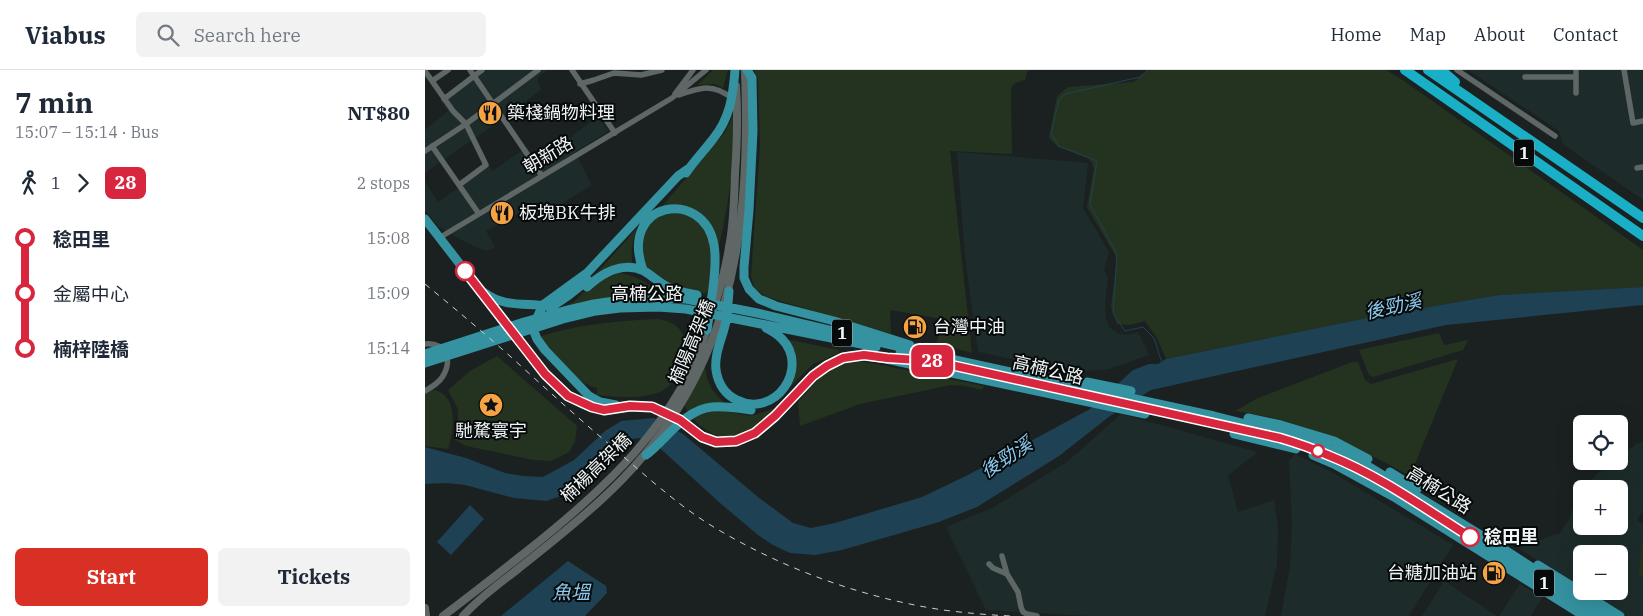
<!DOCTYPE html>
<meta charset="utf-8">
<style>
:root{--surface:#fff;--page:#f2f2f3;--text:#1f2937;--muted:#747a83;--line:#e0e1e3;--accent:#d93025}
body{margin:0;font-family:"IBM Plex Serif","Noto Sans TC",serif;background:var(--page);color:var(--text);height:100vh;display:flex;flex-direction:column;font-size:19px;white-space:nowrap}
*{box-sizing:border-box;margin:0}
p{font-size:16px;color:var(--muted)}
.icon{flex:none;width:28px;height:28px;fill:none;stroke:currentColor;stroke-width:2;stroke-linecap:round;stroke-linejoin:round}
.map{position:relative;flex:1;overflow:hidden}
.drawer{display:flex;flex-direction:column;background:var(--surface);width:425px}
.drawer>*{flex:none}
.badge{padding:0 10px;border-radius:8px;font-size:18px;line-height:32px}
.tools{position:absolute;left:1148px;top:345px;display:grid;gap:10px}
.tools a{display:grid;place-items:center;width:55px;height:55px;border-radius:8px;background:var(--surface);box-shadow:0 5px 20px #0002;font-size:25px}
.map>.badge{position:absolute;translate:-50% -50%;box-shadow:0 0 0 2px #fff}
.legs{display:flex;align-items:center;gap:8px;height:55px;padding:0 15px;font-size:16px}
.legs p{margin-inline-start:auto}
.head{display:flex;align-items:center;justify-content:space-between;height:85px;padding:0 15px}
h1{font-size:28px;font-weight:800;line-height:38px}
.button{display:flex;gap:10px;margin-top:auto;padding:10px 15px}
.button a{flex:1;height:58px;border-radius:8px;background:var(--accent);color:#fff;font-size:20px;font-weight:800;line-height:58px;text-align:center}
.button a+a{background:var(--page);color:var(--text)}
ul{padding:0 15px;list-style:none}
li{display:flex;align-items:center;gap:18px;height:55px;font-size:19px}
li i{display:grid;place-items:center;width:8px;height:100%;margin:0 6px;background:currentColor}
li i::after{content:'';width:12px;height:12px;margin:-6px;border:4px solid;border-radius:50%;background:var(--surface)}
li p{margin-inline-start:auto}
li:first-child i{background:linear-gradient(#0000 50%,currentColor 0)}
li:last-child i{background:linear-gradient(currentColor 50%,#0000 0)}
header{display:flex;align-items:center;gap:30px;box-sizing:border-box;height:70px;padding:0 25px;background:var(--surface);border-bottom:1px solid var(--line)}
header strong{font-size:24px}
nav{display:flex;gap:28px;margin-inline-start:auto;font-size:18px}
.search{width:350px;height:45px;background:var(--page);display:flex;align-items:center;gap:12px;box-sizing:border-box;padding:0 18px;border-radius:8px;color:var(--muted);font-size:19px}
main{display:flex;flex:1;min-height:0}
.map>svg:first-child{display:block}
.built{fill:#1d2c2a}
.green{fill:#24331f}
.water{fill:#1f4154}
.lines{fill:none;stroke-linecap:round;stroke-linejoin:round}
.stream{stroke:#1f4154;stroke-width:1}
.minor{stroke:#5f6766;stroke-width:5.5}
.tertiary{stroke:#5f6766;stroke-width:8}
.primary{stroke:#3592a0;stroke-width:9}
.motorway{stroke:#19afc6;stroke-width:10}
.rail{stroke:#cbcfcf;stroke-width:1;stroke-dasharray:6 6;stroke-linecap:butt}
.line-1-casing{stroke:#fff;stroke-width:11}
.line-1{stroke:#d7263d;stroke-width:8}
.stop-1-dot{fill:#fff;stroke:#d7263d;stroke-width:2.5}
.labels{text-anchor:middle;stroke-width:4;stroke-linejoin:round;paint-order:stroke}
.shield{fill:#070a0a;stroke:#abaeae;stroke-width:1}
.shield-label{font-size:16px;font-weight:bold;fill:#f1f5f5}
.poi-label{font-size:18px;fill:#f1f5f5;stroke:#070a0a;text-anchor:start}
.street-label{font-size:18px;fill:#f1f5f5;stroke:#070a0a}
.stop-label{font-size:18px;font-weight:bold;fill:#f1f5f5;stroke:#070a0a;text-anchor:start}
.water-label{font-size:19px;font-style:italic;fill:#8cc9ee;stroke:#070a0a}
</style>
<header>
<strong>Viabus</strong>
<div class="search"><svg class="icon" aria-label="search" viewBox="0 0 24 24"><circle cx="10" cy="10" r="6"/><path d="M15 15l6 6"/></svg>Search here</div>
<nav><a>Home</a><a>Map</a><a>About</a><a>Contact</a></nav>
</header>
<main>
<section class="drawer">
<div class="head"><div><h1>7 min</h1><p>15:07 – 15:14 · Bus</p></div><b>NT$80</b></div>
<div class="legs"><svg class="icon" aria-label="walk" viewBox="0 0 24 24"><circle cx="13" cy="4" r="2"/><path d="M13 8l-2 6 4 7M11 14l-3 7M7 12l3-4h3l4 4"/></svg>1<svg class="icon" aria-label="forward" viewBox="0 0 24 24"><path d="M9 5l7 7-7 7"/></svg><b class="badge" style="background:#d7263d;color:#fff">28</b><p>2 stops</p></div>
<ul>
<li><i style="color:#d7263d"></i><b>稔田里</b><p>15:08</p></li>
<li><i style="color:#d7263d"></i><span>金屬中心</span><p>15:09</p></li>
<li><i style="color:#d7263d"></i><b>楠梓陸橋</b><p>15:14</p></li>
</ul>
<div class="button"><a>Start</a><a>Tickets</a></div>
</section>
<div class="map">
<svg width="1218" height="546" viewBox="0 0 1218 546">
<rect width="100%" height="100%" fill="#1b2121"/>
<path class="built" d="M 62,0 L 122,0 L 112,8 L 116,20 L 60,61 L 0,103 L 0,60 L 23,41 L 17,33 Z
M 1043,0 L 1218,0 L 1218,130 L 1138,74 L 1134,61 Z
M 172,47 L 184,61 L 150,82 L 167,115 L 109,151 L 102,139 L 61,161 L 70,177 L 61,181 L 42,173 L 14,157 L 0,140 L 0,111 L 13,132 L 64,96 L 67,101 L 102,77 L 107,86 L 135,64 L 141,71 Z
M 532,82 L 663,93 L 658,138 L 684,182 L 679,200 L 683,209 L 680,232 L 681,249 L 684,257 L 693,264 L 703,265 L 713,262 L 724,285 L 684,299 L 649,302 L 553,282 L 540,187 Z
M 696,344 L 833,382 L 803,405 L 813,442 L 849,430 L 853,457 L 852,494 L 840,546 L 665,546 L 561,540 L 521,457 L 567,438 L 642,392 Z
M 1218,371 L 1218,441 L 1212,450 L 1218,454 L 1218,467 L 1213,505 L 1218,507 L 1218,546 L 1202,546 L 1162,521 L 1194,521 L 1194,484 L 1156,484 L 1156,517 L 1093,478 L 1135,463 L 1143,451 L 1152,427 L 1156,420 L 1156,456 L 1194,456 L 1194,419 L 1157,419 L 1172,404 L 1189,391 L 1194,391 L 1194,387 L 1210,375 Z
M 870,384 L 910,404 L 1028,475 L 984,546 L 856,546 L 865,496 L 867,453 L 864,391 Z
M 1019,511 L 1072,546 L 997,546 Z
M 1095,514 L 1117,528 L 1106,546 L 1074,546 Z"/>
<path class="green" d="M 288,0 L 303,0 L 298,18 L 289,14 L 273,15 Z
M 329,0 L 603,0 L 600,10 L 590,13 L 586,18 L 587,84 L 525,81 L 547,283 L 512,273 L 517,249 L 465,240 L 466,264 L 342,227 L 329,218 L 326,206 L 335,77 L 333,9 Z
M 722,0 L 961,0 L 979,11 L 1218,180 L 1218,217 L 1074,225 L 957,245 L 741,289 L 732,268 L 720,251 L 705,255 L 692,254 L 686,237 L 692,188 L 662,137 L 669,98 L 665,89 L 633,77 L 624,68 L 632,26 L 643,17 L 709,12 Z
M 308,46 C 309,58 308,69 308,81 C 306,129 295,176 282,222 L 279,223 L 246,215 L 223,200 L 215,183 L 220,158 L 224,152 L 300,62 Z
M 212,158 C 207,171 205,182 208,195 L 164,212 Z
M 189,203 C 206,203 217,210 231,219 L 232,222 L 228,226 L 140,236 L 149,232 L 162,219 Z
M 233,249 C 262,253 267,277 254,301 C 250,309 245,317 237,321 C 217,330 193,327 172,325 L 172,318 C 149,313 128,285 114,267 C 153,254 192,251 233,249 Z
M 1014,263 L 1019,275 L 1043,270 L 1038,280 L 948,307 L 944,305 L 934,280 Z
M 365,270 L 414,280 L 413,284 L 388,294 L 357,325 L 366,310 L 362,271 Z
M 72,286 L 152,356 L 150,371 L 144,382 L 126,391 L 109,390 L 41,376 L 30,370 L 33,351 L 33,339 L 23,320 L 45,301 Z
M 1033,289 L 985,406 C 946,384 906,365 863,352 C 846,347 828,344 810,341 L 833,328 L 927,292 L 933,292 L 940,310 L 946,314 Z
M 438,292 L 451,294 L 559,316 L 557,320 L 540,316 L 526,315 L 435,334 L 375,356 L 373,332 C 387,317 400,297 422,293 C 427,292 433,292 438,292 Z
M 280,295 C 282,315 287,321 301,334 L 263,342 L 259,335 Z
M 9,320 C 34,325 29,362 23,379 L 0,376 L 0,324 Z
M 355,337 L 325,362 L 302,369 L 288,364 L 274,355 L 267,347 L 293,340 L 326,346 Z
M 1218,467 L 1218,507 L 1213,505 Z"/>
<path class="water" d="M 1218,217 L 1218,235 L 1021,255 L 726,320 L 685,346 L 634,386 L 552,437 L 514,452 L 417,480 L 390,485 L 365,483 L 348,475 L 333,465 L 295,433 L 226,370 L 214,368 L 199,370 L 170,401 L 136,426 L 121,431 L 89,428 L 40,415 L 22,413 L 0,414 L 0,377 L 41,388 L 80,403 L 98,406 L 118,407 L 149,390 L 180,361 L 196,351 L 229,348 L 258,364 L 333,427 L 368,453 L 386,458 L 410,453 L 497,427 L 543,405 L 665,339 L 708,300 L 724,294 L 733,294 L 741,289 L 957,245 L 1074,225 Z
M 45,435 L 59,449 L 26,485 L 12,472 Z
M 143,491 L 181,516 L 182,523 L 160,546 L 76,546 Z"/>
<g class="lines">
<path class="stream" d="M 723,0 L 715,7 L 640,24 L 634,30 L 626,63 L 634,76 L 672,91 L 665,134 L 692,184 L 688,243 L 700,261 L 718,257 L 729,268 L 737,293"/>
<path class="minor" d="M 45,0 L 117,106
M 147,0 L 190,63
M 1032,0 L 1130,66
M 1199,0 L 1208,53 L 1218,51
M 0,1 L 28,41 L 41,54 L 61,95 L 34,115
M 1100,7 L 1151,7
M 7,11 L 23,0
M 155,14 L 169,10 L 189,3 L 216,5 L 237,0
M 1151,23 L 1151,0
M 250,24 L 268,0
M 254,25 C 276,17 288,13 308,29
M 19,29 L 57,0
M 7,76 L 54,144
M 0,81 L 41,54 L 113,0
M 1212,98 L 1218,97
M 14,168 L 247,28 L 281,0
M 0,274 C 20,272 28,289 18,306 C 14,313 7,317 0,321
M 577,486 L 582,504 L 593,522 L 596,537 L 598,542 L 602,544 L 612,546
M 564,494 L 568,498 L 582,504"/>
<path class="tertiary" d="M 288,240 C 295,219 301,198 304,177 C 309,153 309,128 310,104 C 312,75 313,46 311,16
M 0,538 L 1,546
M 18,546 C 46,525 74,503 102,481 C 179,420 254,352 283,256
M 38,546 C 54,528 74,514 93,499 C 122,476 150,454 177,429 C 307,310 326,168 320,0"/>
<path class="primary" d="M 322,0 L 327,8 L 328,61 L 324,140 L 319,197 L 319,208 L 324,219 L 334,229 L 351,236 L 409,251 L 485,275
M 261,103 C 269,91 279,81 288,69 C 305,48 308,26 310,0
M 0,149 L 120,304 C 138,323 160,343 188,339 C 201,338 213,334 226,337 C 238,340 253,347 263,355 C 273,364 282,371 296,372 C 338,375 360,330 388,305 C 396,298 407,292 417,288 C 433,282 449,288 466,289
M 218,200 C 193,131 279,117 289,175 C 293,197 285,236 282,260
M 162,217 C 177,203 198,191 219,201 C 228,206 235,214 245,218 C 254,222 263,223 272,225
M 304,221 C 303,231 303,241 301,251 C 298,267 289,283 291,300 C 293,313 299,324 312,330 C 350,349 385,298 357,269 C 352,264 347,261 341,258
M 60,223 C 78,237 100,233 122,236
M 125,238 L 144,225 L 163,210
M 475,283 L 536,297
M 0,284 L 99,252 L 139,241 L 169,234 L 210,228 L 261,229 L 332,243 L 530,290 L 789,346 L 880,369 L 938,393 L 1077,478 L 1182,546
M 461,289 L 720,344
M 0,293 L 138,249 L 171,241 L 195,238 L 233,237 L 261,239 L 451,277
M 573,305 L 855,368 L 905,385 L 955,411 L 1171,546
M 662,312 L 706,321
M 191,335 L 175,332 L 164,326 L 120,280 L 112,269 L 108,259 L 109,254 L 118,235 L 162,203 L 253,106 L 263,99
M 823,348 L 856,355 L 909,371 L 943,389
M 809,364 L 871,379
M 221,385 C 242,369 259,340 287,337 C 300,336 313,338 326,340
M 888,385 L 909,394 L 969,427 L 1159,546
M 965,402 L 992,419
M 1113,495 L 1195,546"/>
<path class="motorway" d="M 980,0 L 1218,166
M 1003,0 L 1218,148
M 1016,0 L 1030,12"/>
<path class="rail" d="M 0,214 C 29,238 58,262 86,287 C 119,317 152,347 185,375 C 219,404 253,436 292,459 C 361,500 439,528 518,540 C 541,543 564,545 586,546"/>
</g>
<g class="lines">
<g class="line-1-casing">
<path id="line-1" d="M 40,201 L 120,304 L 143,326 L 167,337 L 179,340 L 205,336 L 227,337 L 255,350 L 277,367 L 291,372 L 311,371 L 330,363 L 350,346 L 388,306 L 402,296 L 418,288 L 439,285 L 462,288 L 508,291 L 855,368 C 872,373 889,379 905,386 C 955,406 999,438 1045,467"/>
</g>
<use href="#line-1" class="line-1"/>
</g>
<defs>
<g id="restaurant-disc" transform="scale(1.25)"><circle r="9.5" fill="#f5a345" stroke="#070a0a"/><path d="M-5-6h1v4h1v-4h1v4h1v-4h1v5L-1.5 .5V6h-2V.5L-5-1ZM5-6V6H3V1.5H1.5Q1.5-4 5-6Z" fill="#111"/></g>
<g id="fuel-disc" transform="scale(1.25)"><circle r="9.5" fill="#f5a345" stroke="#070a0a"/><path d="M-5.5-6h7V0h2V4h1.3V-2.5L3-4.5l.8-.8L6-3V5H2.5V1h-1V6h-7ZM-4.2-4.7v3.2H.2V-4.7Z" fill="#111"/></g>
<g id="sight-disc" transform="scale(1.25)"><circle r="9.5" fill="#f5a345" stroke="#070a0a"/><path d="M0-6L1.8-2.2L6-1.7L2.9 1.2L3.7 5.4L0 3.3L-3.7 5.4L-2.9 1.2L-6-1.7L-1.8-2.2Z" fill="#111"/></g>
</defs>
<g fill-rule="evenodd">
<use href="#restaurant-disc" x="65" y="43"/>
<use href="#restaurant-disc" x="77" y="143"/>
<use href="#fuel-disc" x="490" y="257"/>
<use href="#sight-disc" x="66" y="335"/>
<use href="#fuel-disc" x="1069" y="503"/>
</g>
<g class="stop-1-dot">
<circle cx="40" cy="201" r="9"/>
<circle cx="893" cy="381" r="6"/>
<circle cx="1045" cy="467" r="9"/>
</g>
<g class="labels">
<g class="shield">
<rect x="1089" y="69.5" width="20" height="27" rx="4"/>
<rect x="407" y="249.5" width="20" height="27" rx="4"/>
<rect x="1109" y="499.5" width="20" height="27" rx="4"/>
</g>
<g class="shield-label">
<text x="1099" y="89">1</text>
<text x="417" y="269">1</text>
<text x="1119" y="519">1</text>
</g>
<g class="poi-label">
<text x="82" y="49">築棧鍋物料理</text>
<text x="94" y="149">板塊BK牛排</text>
<text x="508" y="263">台灣中油</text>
<text x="66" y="367" text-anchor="middle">馳騖寰宇</text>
<text x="1052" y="509" text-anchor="end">台糖加油站</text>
</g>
<g class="street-label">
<text transform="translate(123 85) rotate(-31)" y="6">朝新路</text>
<text x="222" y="230">高楠公路</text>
<text transform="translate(267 272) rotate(-67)" y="6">楠陽高架橋</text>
<text transform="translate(623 300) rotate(13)" y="6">高楠公路</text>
<text transform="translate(171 398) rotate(-44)" y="6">楠楊高架橋</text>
<text transform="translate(1014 420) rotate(32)" y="6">高楠公路</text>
</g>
<g class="stop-label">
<text x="1059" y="473">稔田里</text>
</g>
<g class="water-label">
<text transform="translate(968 236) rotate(-12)" y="7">後勁溪</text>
<text transform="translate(581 387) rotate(-33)" y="7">後勁溪</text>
<text x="146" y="529">魚塭</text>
</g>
</g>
</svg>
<div class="tools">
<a><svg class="icon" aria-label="locate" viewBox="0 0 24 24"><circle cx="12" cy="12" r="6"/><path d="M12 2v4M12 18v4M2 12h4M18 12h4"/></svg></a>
<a>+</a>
<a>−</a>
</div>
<b class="badge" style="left:507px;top:291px;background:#d7263d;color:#fff">28</b>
</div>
</main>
